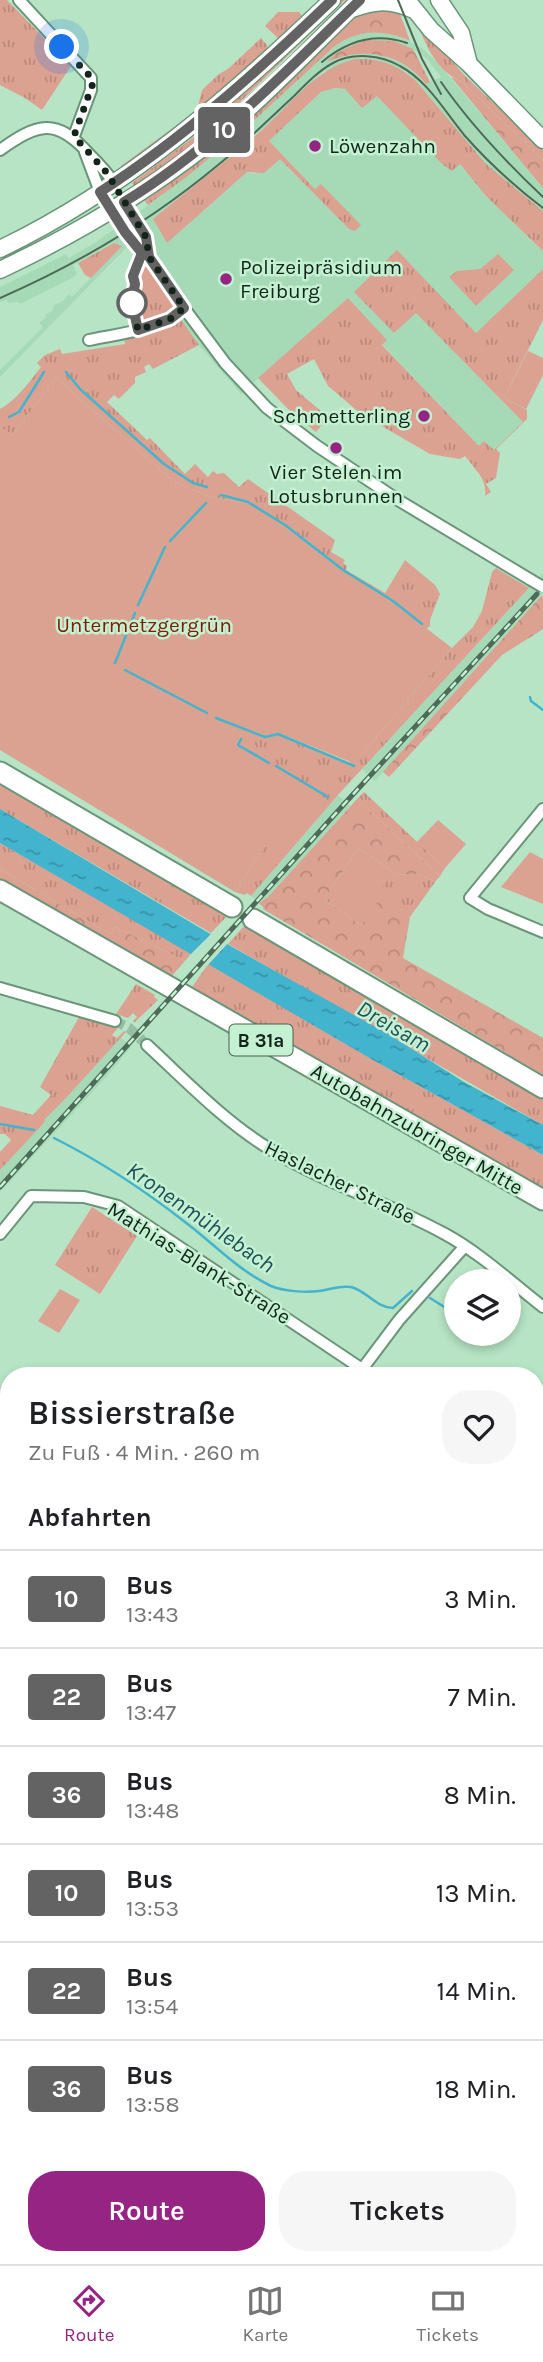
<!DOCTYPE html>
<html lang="de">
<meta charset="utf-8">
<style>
:root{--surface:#fff;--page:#f6f6f6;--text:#202124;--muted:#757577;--line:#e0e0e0;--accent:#952483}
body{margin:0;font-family:Karla,sans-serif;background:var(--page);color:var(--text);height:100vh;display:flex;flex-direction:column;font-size:26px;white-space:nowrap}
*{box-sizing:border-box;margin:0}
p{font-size:23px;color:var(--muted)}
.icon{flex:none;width:38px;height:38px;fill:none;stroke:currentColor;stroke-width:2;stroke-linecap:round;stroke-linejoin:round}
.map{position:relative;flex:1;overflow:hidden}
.drawer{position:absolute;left:0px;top:1367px;width:544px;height:898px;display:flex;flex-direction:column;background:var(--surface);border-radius:28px 28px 0 0;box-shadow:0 4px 10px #0003}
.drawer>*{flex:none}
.badge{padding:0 14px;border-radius:5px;font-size:24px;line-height:46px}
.fabs{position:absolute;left:444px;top:1269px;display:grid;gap:14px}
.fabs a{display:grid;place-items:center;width:77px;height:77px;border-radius:50%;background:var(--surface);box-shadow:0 4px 10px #0003;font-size:35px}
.you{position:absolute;width:35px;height:35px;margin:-18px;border:5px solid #fff;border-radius:50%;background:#1a73e8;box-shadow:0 0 0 10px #1a73e833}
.map>.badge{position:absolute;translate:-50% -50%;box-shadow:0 0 0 4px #fff}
h2{padding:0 28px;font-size:26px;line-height:63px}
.round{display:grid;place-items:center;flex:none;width:74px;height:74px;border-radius:28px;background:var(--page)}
.head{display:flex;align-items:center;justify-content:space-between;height:119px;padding:0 28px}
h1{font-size:33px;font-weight:600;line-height:52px}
.action{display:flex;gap:14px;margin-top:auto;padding:14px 28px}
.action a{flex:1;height:80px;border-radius:28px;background:var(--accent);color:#fff;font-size:28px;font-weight:600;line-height:80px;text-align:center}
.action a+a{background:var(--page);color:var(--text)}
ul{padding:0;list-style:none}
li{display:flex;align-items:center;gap:21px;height:98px;padding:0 28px;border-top:2px solid var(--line)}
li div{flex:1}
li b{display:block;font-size:26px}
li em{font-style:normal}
li .badge{min-width:77px;font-weight:700;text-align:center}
.menu{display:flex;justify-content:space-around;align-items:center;height:98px;border-top:2px solid var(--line);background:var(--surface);font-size:19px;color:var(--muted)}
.menu a{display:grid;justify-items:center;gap:4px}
.menu .current{color:var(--accent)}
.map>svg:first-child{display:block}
.built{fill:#a6dab7;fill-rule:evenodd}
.grass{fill:url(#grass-tufts)}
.forest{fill:url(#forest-crowns)}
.garden{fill:#dba191}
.water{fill:url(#water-ripples)}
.pier{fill:#b7e4c5}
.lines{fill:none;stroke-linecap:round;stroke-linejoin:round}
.stream{stroke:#43b4ce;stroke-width:2.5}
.street-tunnel{stroke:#96bea3;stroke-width:10;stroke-dasharray:10 5;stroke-linecap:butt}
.street-casing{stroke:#6a9579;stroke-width:14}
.secondary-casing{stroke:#6a9579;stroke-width:19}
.highway-casing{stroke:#6a9579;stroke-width:23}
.street{stroke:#fff;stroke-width:10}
.secondary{stroke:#fff;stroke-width:16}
.highway{stroke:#fff;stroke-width:19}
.tram{stroke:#4e6a58;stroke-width:2}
.rail-casing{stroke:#4e6a58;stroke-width:5}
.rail{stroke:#c3f1d2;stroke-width:2.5;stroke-dasharray:8;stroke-linecap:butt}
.street-bridge-casing{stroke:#6a9579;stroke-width:14;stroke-linecap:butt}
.street-bridge{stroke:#fff;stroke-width:10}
.line-casing{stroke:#fff;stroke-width:16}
.line{stroke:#646363;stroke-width:10}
.walk{stroke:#13251a;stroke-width:7;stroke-dasharray:0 12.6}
.poi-dot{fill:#952483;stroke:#c3f1d2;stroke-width:2.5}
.stop-dot{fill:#fff;stroke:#646363;stroke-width:3.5}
.labels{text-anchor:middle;stroke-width:5;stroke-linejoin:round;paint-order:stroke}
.shield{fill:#c3f1d2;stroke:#486251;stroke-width:2}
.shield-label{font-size:19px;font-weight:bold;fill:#13251a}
.poi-label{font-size:21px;fill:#13251a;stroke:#c3f1d2;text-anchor:start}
.park-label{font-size:21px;fill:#7e1d00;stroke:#c3f1d2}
.street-label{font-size:21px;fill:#13251a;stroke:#c3f1d2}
.water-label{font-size:23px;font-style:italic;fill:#21515c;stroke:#c3f1d2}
</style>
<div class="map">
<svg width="543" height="2264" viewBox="0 0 543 2264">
<defs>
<pattern id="grass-tufts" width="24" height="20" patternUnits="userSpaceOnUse" patternTransform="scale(1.75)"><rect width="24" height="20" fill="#dba191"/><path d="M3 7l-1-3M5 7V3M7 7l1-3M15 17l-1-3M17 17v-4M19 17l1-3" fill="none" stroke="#bb8a7c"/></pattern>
<pattern id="forest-crowns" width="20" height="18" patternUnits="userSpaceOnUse" patternTransform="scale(1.75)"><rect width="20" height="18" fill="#dba191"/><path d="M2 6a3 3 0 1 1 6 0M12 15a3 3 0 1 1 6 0" fill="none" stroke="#bb8a7c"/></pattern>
<pattern id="water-ripples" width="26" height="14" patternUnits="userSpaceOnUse" patternTransform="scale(1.75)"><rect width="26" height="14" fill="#43b4ce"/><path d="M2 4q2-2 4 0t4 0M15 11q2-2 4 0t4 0" fill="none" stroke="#3792a6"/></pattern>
</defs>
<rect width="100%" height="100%" fill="#b7e4c5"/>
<path class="built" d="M 364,32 L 385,32 L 397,35 L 422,48 L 438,63 L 543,188 L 543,211 L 486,164 L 415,80 L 405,71 L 324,71 L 264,128 L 153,219 L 167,243 L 247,172 L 254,174 L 280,158 L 349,229 L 321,184 L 315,189 L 269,141 L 321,92 L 335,88 L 377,95 L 442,164 L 460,164 L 487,196 L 543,251 L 543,269 L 476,333 L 399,254 L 416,312 L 523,422 L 493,451 L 479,446 L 382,344 L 386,340 L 348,298 L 241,394 L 199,345 L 180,318 L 187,313 L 175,309 L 145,264 L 136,257 L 129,245 L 0,377 L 0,370 L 43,327 L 39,323 L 46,317 L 45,315 L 52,311 L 54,305 L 63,301 L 69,294 L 72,297 L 122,246 L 114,243 L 73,265 L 77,274 L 72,278 L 20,304 L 18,302 L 8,303 L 7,300 L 0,302 L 0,287 L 66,254 L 69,258 L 96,242 L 157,199 L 247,127 L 331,49 L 347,38 ZM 413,49 L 427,59 L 441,77 L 426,84 L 407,65 L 379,54 L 354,53 L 327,61 L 335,55 Z
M 543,573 L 543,593 L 375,781 L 362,769 Z
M 338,795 L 350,806 L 268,897 L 259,903 L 251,896 Z
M 121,1037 L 131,1047 L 108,1075 L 0,1192 L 0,1170 L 44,1123 L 44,1119 L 66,1098 Z
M 536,1774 L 543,1776 L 543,2164 L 536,2162 Z
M 0,1952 L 9,1958 L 9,2086 L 0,2081 Z"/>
<path class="grass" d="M 0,0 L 7,0 L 71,66 L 42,110 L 25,98 L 0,85 Z
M 340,0 L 345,0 L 197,144 L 136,189 L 132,183 L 215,121 Z
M 278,12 L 299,12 L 303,17 L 281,38 L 278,38 L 265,26 Z
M 416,21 L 466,77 L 543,150 L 543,160 L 461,81 C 436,71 426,45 416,21 Z
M 261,38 L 267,45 L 267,51 L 211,105 L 123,170 L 121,166 L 197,110 L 202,90 L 219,74 L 228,69 Z
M 321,49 L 326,54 L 247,127 L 185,178 L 148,205 L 143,199 Z
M 355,59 C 379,58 397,64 415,80 L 486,164 L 543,211 L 543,251 L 486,196 L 460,164 L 452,171 L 442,164 L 377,96 L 362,108 L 345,89 L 335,88 L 321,92 L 269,141 L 315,189 L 321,184 L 361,225 L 355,231 L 349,229 L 280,159 L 264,173 L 247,172 L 167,243 L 153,219 C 189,189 227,161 262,130 C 291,104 316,68 355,59 Z
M 114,243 L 122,246 L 91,278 L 85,275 L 78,263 Z
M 397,250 L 476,333 L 543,269 L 543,320 L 504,398 L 527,410 L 527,419 L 496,449 L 500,453 L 496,478 L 486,484 L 491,492 L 485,496 C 488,480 474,468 465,456 L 460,459 L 430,454 L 361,414 L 328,386 L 314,359 L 287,374 L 296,390 L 328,417 L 316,432 L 289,410 L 258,378 L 348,298 L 387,340 L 382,345 L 479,446 L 484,441 L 494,450 L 523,422 L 416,313 L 394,333 L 354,292 Z
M 498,254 L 514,270 L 476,306 L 449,277 L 457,271 L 480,269 Z
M 145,264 L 175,309 L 156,320 L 144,323 L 139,319 C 134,304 138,278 145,264 Z
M 180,318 L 199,345 L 153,369 L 149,364 L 144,367 L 146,372 L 135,377 L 135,383 L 119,399 L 114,395 L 107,402 L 147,440 L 150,438 L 185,474 L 195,464 L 208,477 L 213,471 L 217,474 L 224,473 L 239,487 L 248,479 L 335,540 L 331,552 L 345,560 L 343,563 L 347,566 L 346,570 L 385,593 L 405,560 L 435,585 L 440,594 L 430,620 L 430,626 L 426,629 L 400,608 L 329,561 L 288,529 L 245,503 L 208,496 L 175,482 L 56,378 L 13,435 L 0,427 L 0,409 C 17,400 29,382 41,367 L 37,363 L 45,355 L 60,349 L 62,354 L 125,344 L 124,336 L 153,331 Z
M 496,568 L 529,588 L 338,795 L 251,896 L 247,893 L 245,895 L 235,892 L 265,845 L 269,763 L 236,745 L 245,729 L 265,735 L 279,733 L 349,762 L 358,759 L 452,648 L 473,627 L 482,611 L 492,572 Z
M 0,782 L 155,874 L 229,914 L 211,933 L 0,809 Z
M 364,792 L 445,868 L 440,876 L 357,799 Z
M 0,843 L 192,953 L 185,961 L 116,927 L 110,934 L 0,869 Z
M 359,848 L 397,875 C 413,873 422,873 435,882 L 410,917 L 381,898 L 361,925 L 324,899 Z
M 245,925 L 543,1098 L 543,1125 L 228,944 Z
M 209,963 L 373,1060 L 543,1155 L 543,1194 L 190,990 Z
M 136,984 L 155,995 L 154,997 L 158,1000 L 135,1022 L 133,1021 L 137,1017 L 133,1013 L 128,1018 L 116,1014 Z
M 79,1017 L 118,1028 L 112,1035 L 117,1038 L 124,1031 L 126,1032 L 66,1098 L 45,1119 L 44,1123 L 0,1170 L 0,1152 L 11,1140 L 5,1134 L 0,1134 L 0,1106 L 33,1115 L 51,1095 L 40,1087 Z
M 92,1207 L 137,1236 L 100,1294 L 55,1265 Z
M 536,2162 L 543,2164 L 543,2264 L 421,2264 L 426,2256 L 536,2256 Z"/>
<path class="forest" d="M 376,9 L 399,11 L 410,41 C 380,27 350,30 326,54 L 321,49 L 356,15 Z
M 367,40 L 394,41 L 413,49 L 430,82 L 426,84 C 402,53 363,46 327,62 C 335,51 353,45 367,40 Z
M 451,77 L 461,81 L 543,160 L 543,188 Z
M 541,596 L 543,597 L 543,629 L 502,655 L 389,777 L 383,772 Z
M 357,799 L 440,876 L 435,882 C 422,873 413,873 397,875 L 359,848 L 324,899 L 361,925 L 381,897 L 410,917 L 403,958 L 543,1038 L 543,1075 L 263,909 L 264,908 L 259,903 L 268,897 Z
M 0,869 L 110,934 L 116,927 L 185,961 L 170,978 L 0,882 Z"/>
<path class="garden" d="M 528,351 L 543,358 L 543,375 L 526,409 L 504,398 Z
M 56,378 L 175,482 L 208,496 L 245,503 L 259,511 L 288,529 L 329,561 L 400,608 L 452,648 L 358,759 L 351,762 L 279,733 L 265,735 L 245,729 L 236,745 L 299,779 L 327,800 L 278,853 L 265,845 L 235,892 L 0,750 L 0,427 L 13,435 Z
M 438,820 L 466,844 L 445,868 L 417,842 Z
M 359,851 L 392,874 L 360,921 L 327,898 Z
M 530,852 L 543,859 L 543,904 L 501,887 Z
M 60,1289 L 80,1300 L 59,1333 L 38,1321 Z
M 536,1787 L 543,1790 L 543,1898 L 536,1896 L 536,1871 L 542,1851 L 536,1849 Z"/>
<path class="water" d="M 0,809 L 234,948 L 388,1034 L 464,1082 L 543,1125 L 543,1155 L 373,1060 L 0,843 Z"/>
<path class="pier" d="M 214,931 L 230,941 L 207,966 L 189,956 Z"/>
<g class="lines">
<path class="stream" d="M 66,372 L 80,389 L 164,464 L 193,483 L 207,487
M 9,417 L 19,412 L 44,372
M 221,495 L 248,502 L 285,525 L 343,570 L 393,601 L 422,624
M 170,541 L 206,503
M 138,605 L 165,547
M 115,663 L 135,613
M 125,670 L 207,713
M 530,697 L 531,701 L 543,710
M 216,718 L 265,737 L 278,734 L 354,766
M 241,739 L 238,745 L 269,763
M 276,766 L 328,797
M 0,1124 L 34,1130
M 54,1138 C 100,1161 144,1190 185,1222 C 213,1243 239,1271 271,1286 C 283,1291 306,1293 319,1291 C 330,1290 339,1285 351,1287 C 367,1291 375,1307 393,1308 L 412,1291
M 430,1298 L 457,1315
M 488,1334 L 490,1335
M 522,1376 L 524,1371
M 536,1425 L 543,1429
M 0,1928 L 9,1934"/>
<path class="street-tunnel" d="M 115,1021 L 129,1028 L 147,1045"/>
<g class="street-casing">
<path id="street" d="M 19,0 L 91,78 L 91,90 L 74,136
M 0,150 C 38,123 56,117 89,154 C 98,163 107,172 114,183
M 85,152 L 100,192
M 124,202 L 146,237 L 149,257 L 184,308 L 225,363 L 267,408 L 317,446 L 398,500 L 531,580
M 111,211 L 138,249 L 149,257
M 89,340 C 122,333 157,331 184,308
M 543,809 L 470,898 L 488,909 L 543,932
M 0,988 L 115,1021
M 147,1045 C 186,1081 223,1120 268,1148 C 324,1183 387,1202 445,1234 C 480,1253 511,1282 543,1307
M 0,1234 L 31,1196 L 84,1197 L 118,1206 L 362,1369
M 357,1376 L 399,1320 L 465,1246
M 0,1473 L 9,1479
M 0,1503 L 9,1492
M 536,1761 L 543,1764
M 0,1786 L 9,1791
M 0,1908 L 9,1915
M 0,2085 L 9,2090
M 0,2175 L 9,2177
M 0,2194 L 9,2197
M 191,2256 L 210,2264
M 44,2264 L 48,2256"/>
</g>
<g class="secondary-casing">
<path id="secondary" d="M 407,0 L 431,30 L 469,64 L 543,140
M 439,0 L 461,33 L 469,64
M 352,9 C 378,0 390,0 414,10
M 0,249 C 127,188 231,97 332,0
M 0,270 C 72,236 142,195 205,146 C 260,102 309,49 360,0
M 536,1494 L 543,1492
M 0,1689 L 9,1690"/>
</g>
<g class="highway-casing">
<path id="highway" d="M 0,772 L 232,907
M 0,890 L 543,1200
M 253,919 L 543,1088"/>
</g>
<use href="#street" class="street"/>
<use href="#secondary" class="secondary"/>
<use href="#highway" class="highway"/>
<path class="tram" d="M 398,0 L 422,59 L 441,94
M 322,62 C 347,41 375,32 407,43
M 441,82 C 470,124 506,162 543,197
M 0,298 C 78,264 152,220 218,165 C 244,144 268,120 293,97 C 305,85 318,71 333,63 C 353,52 381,55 400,66 C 428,81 445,112 465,136 C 489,163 514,186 543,208
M 0,2182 L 9,2184
M 208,2256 L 227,2264"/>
<g class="rail-casing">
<path id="rail" d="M 0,1187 L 346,802 L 537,594"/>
</g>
<use href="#rail" class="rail"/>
<g class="street-bridge-casing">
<path id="street-bridge" d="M 531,580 L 543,587"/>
</g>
<use href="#street-bridge" class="street-bridge"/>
</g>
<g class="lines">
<g class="line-casing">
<path id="line" d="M 332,0 C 259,70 185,137 100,192 L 125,232 L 142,253 L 133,276 L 135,284 L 132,303 L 138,330 L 170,319 L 184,308 L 149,257 L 146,237 L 124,202 C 213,148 285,72 360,0"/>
</g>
<use href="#line" class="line"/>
<path class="walk" d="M 62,47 L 89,75 L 93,83 L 74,136 L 107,173 L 146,237 L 149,257 L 184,308 L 170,319 L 138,330 L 132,303"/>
</g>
<g class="poi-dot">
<circle cx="315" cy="146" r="7"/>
<circle cx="226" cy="279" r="7"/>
<circle cx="424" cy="416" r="7"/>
<circle cx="336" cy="448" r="7"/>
</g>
<circle class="stop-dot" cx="132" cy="303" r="14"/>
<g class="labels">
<rect class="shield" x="229.5" y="1024.5" width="63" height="31" rx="5"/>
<g class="shield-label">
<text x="261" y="1047">B 31a</text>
</g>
<g class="poi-label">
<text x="329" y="153">Löwenzahn</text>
<text x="240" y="274">Polizeipräsidium<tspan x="240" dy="24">Freiburg</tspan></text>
<text x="410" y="423" text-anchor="end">Schmetterling</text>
<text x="336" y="479" text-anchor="middle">Vier Stelen im<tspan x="336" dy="24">Lotusbrunnen</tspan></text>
</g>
<g class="park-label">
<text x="144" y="632">Untermetzgergrün</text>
</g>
<g class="street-label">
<text transform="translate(417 1129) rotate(30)" y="7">Autobahnzubringer Mitte</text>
<text transform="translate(340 1182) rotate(26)" y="7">Haslacher Straße</text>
<text transform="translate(199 1263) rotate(32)" y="7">Mathias-Blank-Straße</text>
</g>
<g class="water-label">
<text transform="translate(394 1026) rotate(30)" y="8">Dreisam</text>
<text transform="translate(201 1217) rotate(35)" y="8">Kronenmühlebach</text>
</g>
</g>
</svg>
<div class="fabs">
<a><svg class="icon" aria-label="layers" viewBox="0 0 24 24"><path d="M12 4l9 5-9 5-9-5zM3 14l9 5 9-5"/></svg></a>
</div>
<div class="you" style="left:62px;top:47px"></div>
<b class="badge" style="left:224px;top:130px;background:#646363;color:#fff">10</b>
<section class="drawer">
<div class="head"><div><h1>Bissierstraße</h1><p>Zu Fuß · 4 Min. · 260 m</p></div><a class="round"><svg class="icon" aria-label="heart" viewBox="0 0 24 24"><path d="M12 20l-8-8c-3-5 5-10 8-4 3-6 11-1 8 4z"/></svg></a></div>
<h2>Abfahrten</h2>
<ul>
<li><span class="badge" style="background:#646363;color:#fff">10</span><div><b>Bus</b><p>13:43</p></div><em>3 Min.</em></li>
<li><span class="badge" style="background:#646363;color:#fff">22</span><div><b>Bus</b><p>13:47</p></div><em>7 Min.</em></li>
<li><span class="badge" style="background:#646363;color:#fff">36</span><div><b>Bus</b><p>13:48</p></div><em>8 Min.</em></li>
<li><span class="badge" style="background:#646363;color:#fff">10</span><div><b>Bus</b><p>13:53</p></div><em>13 Min.</em></li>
<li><span class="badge" style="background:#646363;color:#fff">22</span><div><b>Bus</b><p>13:54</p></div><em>14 Min.</em></li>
<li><span class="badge" style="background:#646363;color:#fff">36</span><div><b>Bus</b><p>13:58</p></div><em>18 Min.</em></li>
</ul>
<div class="action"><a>Route</a><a>Tickets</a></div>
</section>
</div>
<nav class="menu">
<a class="current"><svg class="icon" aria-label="directions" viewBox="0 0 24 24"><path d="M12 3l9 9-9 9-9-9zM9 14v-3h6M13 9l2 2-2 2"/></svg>Route</a>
<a><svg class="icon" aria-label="map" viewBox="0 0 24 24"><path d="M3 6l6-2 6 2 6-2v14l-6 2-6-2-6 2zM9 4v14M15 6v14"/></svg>Karte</a>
<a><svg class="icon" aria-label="tickets" viewBox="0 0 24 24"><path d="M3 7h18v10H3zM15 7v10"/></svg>Tickets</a>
</nav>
